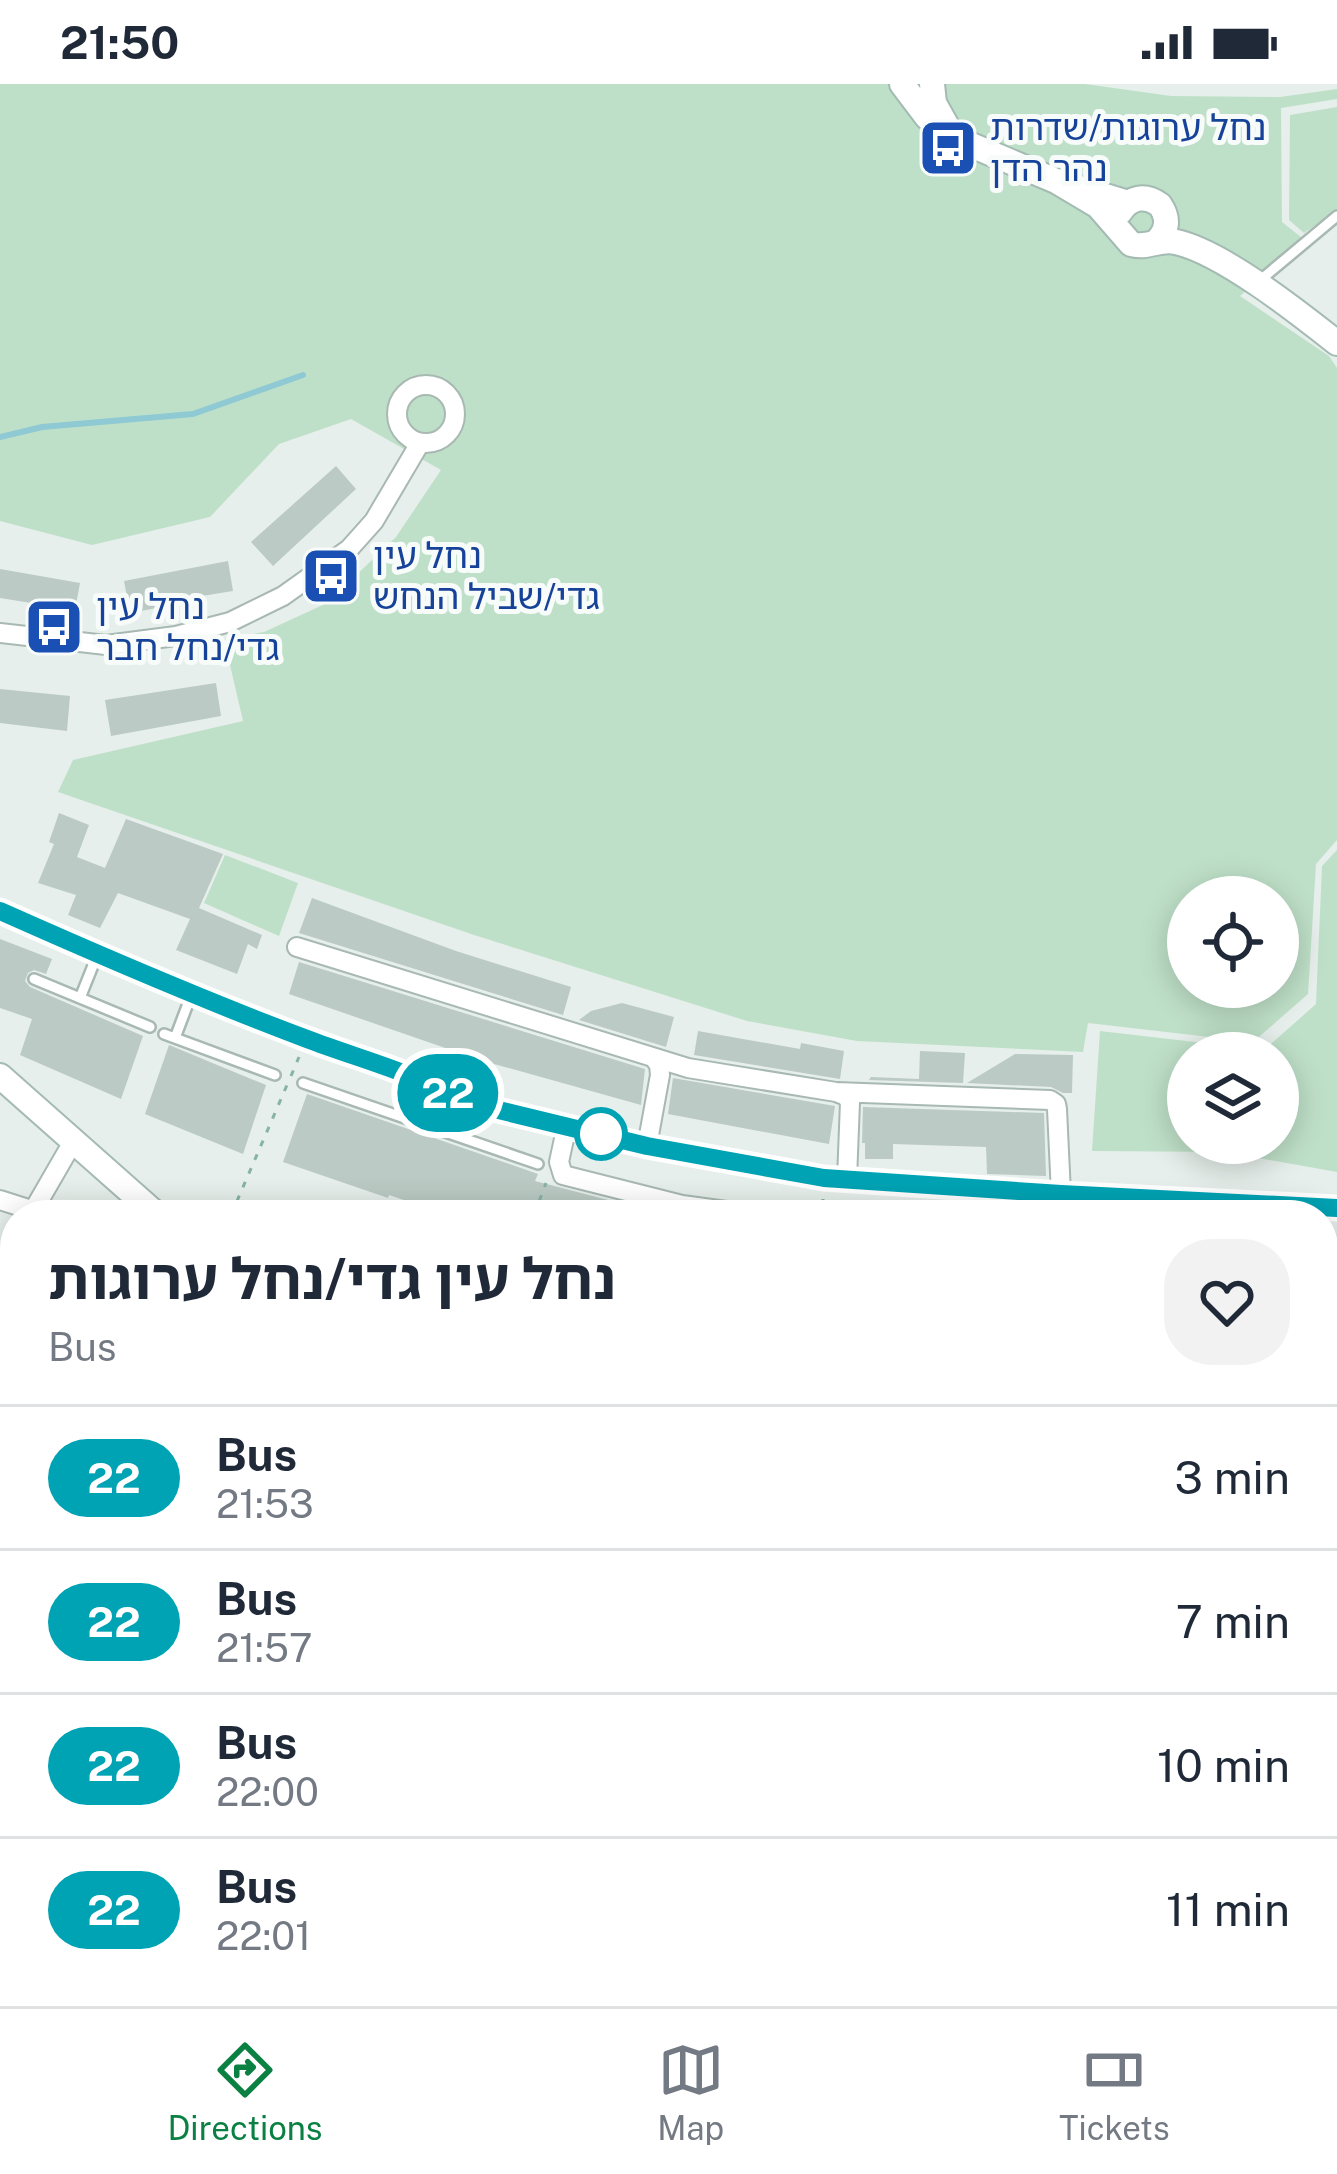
<!DOCTYPE html>
<meta charset="utf-8">
<style>
:root{--surface:#fff;--page:#f2f2f3;--text:#1f2937;--muted:#747a83;--line:#e0e1e3;--accent:#0b8043}
body{margin:0;font-family:"Public Sans","Noto Sans Hebrew",sans-serif;background:var(--page);color:var(--text);height:100vh;display:flex;flex-direction:column;font-size:45px;white-space:nowrap}
*{box-sizing:border-box;margin:0}
p{font-size:39px;color:var(--muted)}
.icon{flex:none;width:66px;height:66px;fill:none;stroke:currentColor;stroke-width:2;stroke-linecap:round;stroke-linejoin:round}
.map{position:relative;flex:1;overflow:hidden}
.drawer{position:absolute;left:0px;top:1116px;width:1338px;height:807px;display:flex;flex-direction:column;background:var(--surface);border-radius:48px 48px 0 0;box-shadow:0 6px 30px #0003}
.drawer>*{flex:none}
.badge{padding:0 24px;border-radius:39px;font-size:42px;line-height:78px}
.controls{position:absolute;left:1167px;top:792px;display:grid;gap:24px}
.controls a{display:grid;place-items:center;width:132px;height:132px;border-radius:50%;background:var(--surface);box-shadow:0 6px 30px #0003;font-size:60px}
.map>.badge{position:absolute;translate:-50% -50%;box-shadow:0 0 0 6px #fff}
.round{display:grid;place-items:center;flex:none;width:126px;height:126px;border-radius:48px;background:var(--page)}
.headline{display:flex;align-items:center;justify-content:space-between;height:204px;padding:0 48px}
h1{font-size:57px;font-weight:700;line-height:90px}
ul{padding:0;list-style:none}
li{display:flex;align-items:center;gap:36px;height:144px;padding:0 48px;border-top:3px solid var(--line)}
li div{flex:1}
li b{display:block;font-size:45px}
li em{font-style:normal}
li .badge{min-width:132px;font-weight:700;text-align:center}
.status{display:flex;justify-content:space-between;align-items:center;height:84px;padding:0 60px;background:var(--surface);direction:ltr}
.status svg{height:33px;fill:currentColor}
.tab-bar{display:flex;justify-content:space-around;align-items:center;height:168px;border-top:3px solid var(--line);background:var(--surface);font-size:33px;color:var(--muted)}
.tab-bar a{display:grid;justify-items:center;gap:6px}
.tab-bar .active{color:var(--accent)}
.map>svg:first-child{display:block}
.built{fill:#d4dfda}
.green{fill:#bfe0c8;fill-rule:evenodd}
.lines{fill:none;stroke-linecap:round;stroke-linejoin:round}
.stream{stroke:#8ec9d4;stroke-width:6}
.building{fill:#bbcac4}
.lane-casing{stroke:#a8b8b2;stroke-width:14}
.street-casing{stroke:#a8b8b2;stroke-width:22}
.secondary-casing{stroke:#a4bbb3;stroke-width:28}
.path{stroke:#86b3a5;stroke-width:3;stroke-dasharray:6 9;stroke-linecap:butt}
.lane{stroke:#fff;stroke-width:9}
.street{stroke:#fff;stroke-width:18}
.secondary{stroke:#fff;stroke-width:24}
.line-casing{stroke:#fff;stroke-width:27}
.line{stroke:#00a3b4;stroke-width:18}
.stop-dot{fill:#fff;stroke:#00a3b4;stroke-width:6}
.labels{text-anchor:middle;stroke-width:10;stroke-linejoin:round;paint-order:stroke}
.transit-label{font-size:36px;fill:#164399;stroke:#f7fbf9;text-anchor:start}
</style>
<div class="status"><b>21:50</b><svg viewBox="0 0 49 12"><path d="M0 12V9h3v3zM5 12V6h3v6zM10 12V3h3v9zM15 12V0h3v12zM26 1h20v11H26zM47 4h2v5h-2z"/></svg></div>
<div class="map">
<svg width="1337" height="1922" viewBox="0 0 1337 1922">
<rect width="100%" height="100%" fill="#e6efeb"/>
<path class="built" d="M 1337,1312 L 1337,1485 L 1323,1483 L 1323,1386 Z"/>
<path class="green" d="M 0,0 L 1085,0 L 1171,12 L 1280,13 L 1337,5 L 1337,15 L 1281,24 L 1282,138 L 1306,157 L 1240,212 L 1329,272 L 1337,284 L 1337,756 L 1316,780 L 1308,910 L 1253,958 L 1088,939 L 1083,968 L 857,957 L 747,937 L 474,851 L 58,708 L 73,676 L 243,637 L 224,555 L 264,548 L 327,519 L 396,453 L 441,386 L 351,335 L 279,360 L 210,433 L 92,461 L 0,437 ZM 1188,813 L 1278,813 L 1278,903 L 1188,903 Z
M 1337,23 L 1337,126 L 1304,149 L 1289,136 L 1290,31 Z
M 1337,766 L 1337,1088 L 1225,1068 L 1092,1067 L 1100,947 L 1264,966 L 1316,920 L 1322,782 ZM 1188,969 L 1278,969 L 1278,1059 L 1188,1059 Z
M 225,771 L 298,799 L 279,852 L 204,819 Z
M 0,1401 L 15,1401 L 15,1908 L 1281,1908 L 1332,1918 L 1337,1922 L 0,1922 Z"/>
<g class="lines">
<path class="stream" d="M 0,353 L 42,343 L 193,330 L 303,291
M 0,1607 L 15,1613
M 551,1908 L 566,1922"/>
</g>
<path class="building" d="M 336,382 L 356,405 L 273,482 L 251,458 Z
M 228,477 L 233,507 L 177,516 L 178,520 L 130,529 L 124,497 Z
M 0,485 L 80,499 L 75,526 L 0,514 Z
M 216,599 L 221,632 L 111,652 L 105,616 Z
M 0,605 L 70,612 L 67,647 L 0,639 Z
M 59,729 L 89,741 L 77,773 L 105,784 L 126,735 L 223,770 L 199,824 L 262,851 L 257,865 L 248,860 L 237,890 L 176,866 L 190,835 L 118,809 L 100,844 L 68,831 L 76,811 L 38,799 L 54,760 L 49,758 Z
M 312,814 L 456,867 L 571,903 L 563,931 L 299,849 Z
M 0,855 L 52,875 L 46,890 L 34,886 L 28,889 L 25,897 L 30,903 L 143,952 L 121,1015 L 20,971 L 32,935 L 0,924 Z
M 299,878 L 645,985 L 641,1021 L 480,976 L 289,910 Z
M 622,919 L 674,933 L 666,963 L 579,936 L 591,927 Z
M 698,947 L 800,965 L 801,959 L 844,967 L 840,995 L 694,971 Z
M 169,961 L 266,1001 L 243,1070 L 145,1030 Z
M 920,967 L 965,969 L 963,999 L 869,996 L 871,993 L 919,995 Z
M 1015,970 L 1073,971 L 1072,1009 L 1063,1009 L 1051,1003 L 967,999 Z
M 673,994 L 835,1022 L 829,1060 L 668,1030 Z
M 307,1010 L 538,1090 L 535,1097 L 666,1131 L 448,1131 L 389,1111 L 388,1114 L 283,1078 Z
M 863,1023 L 1044,1029 L 1046,1092 L 987,1090 L 986,1063 L 893,1060 L 893,1075 L 865,1075 L 865,1059 L 862,1059 Z
M 1323,1616 L 1337,1618 L 1337,1689 L 1323,1687 Z"/>
<g class="lines">
<g class="lane-casing">
<path id="lane" d="M 1258,198 L 1337,132
M 34,895 L 150,943
M 80,914 L 98,869
M 164,950 L 275,991
M 175,954 L 192,909
M 303,999 L 538,1080
M 421,1040 L 434,1000
M 1323,1756 L 1337,1758"/>
</g>
<g class="street-casing">
<path id="street" d="M397 330a29 29 0 1 1 58 0a29 29 0 1 1-58 0Z
M 0,549 L 106,561 L 176,552 L 230,538 L 283,512 L 349,465 L 374,437 L 420,359
M 0,827 C 101,871 203,916 307,955 C 359,975 414,988 461,1017 L 647,1062 L 824,1094 L 1061,1110 L 1337,1124
M 297,863 L 688,984 L 836,1008 L 1050,1016 L 1056,1020 L 1057,1025 L 1061,1110
M 836,1008 L 846,1012 L 850,1018 L 847,1095
M 567,1041 L 559,1078 L 563,1091 L 682,1121 L 756,1131
M 647,1062 L 660,991 L 659,981 L 654,974
M 0,1116 L 47,1131
M 33,1127 L 74,1056
M 0,1198 L 15,1203
M 1323,1711 L 1337,1713"/>
</g>
<g class="secondary-casing">
<path id="secondary" d="M 902,0 L 927,33 L 957,55 L 1056,97 L 1128,119
M 932,0 L 934,19 L 948,44
M 1056,97 L 1098,122 L 1131,160 C 1148,165 1159,154 1176,158 C 1222,168 1299,229 1337,259
M 1120,128 C 1130,113 1145,110 1160,121 C 1169,134 1168,147 1156,158
M 0,992 L 157,1131
M 0,1336 L 15,1336
M 0,1365 L 15,1366
M 1323,1493 L 1337,1495
M 1323,1526 L 1337,1528
M 1323,1901 L 1337,1904"/>
</g>
<path class="path" d="M 291,992 L 299,973
M 231,1131 L 287,1001
M 534,1131 L 546,1099
M 823,1131 L 823,1115
M 1323,1291 L 1331,1293"/>
<use href="#lane" class="lane"/>
<use href="#street" class="street"/>
<use href="#secondary" class="secondary"/>
</g>
<g class="lines">
<g class="line-casing">
<path id="line" d="M 0,827 C 101,872 203,916 307,955 C 359,975 414,988 461,1017 L 647,1062 L 824,1094 L 1061,1110 L 1337,1124"/>
</g>
<use href="#line" class="line"/>
</g>
<defs>
<g id="bus-square" transform="scale(3)"><rect x="-9" y="-9" width="18" height="18" rx="4" fill="#1a4fb4" stroke="#f7fbf9"/><path d="M-5-6H5V4H4V6H2V4H-2V6H-4V4H-5ZM-3.5-4V0h7V-4ZM-3.5 1.2v1.5H-2V1.2ZM2 1.2v1.5H3.5V1.2Z" fill="#fff"/></g>
</defs>
<g fill-rule="evenodd">
<use href="#bus-square" x="948" y="64"/>
<use href="#bus-square" x="331" y="492"/>
<use href="#bus-square" x="54" y="543"/>
</g>
<circle class="stop-dot" cx="601" cy="1050" r="24"/>
<g class="labels">
<g class="transit-label">
<text x="990" y="56">נחל ערוגות/שדרות<tspan x="990" dy="41">נהר הדן</tspan></text>
<text x="373" y="484">נחל עין<tspan x="373" dy="41">גדי/שביל הנחש</tspan></text>
<text x="96" y="535">נחל עין<tspan x="96" dy="41">גדי/נחל חבר</tspan></text>
</g>
</g>
</svg>
<div class="controls">
<a><svg class="icon" aria-label="locate" viewBox="0 0 24 24"><circle cx="12" cy="12" r="6"/><path d="M12 2v4M12 18v4M2 12h4M18 12h4"/></svg></a>
<a><svg class="icon" aria-label="layers" viewBox="0 0 24 24"><path d="M12 4l9 5-9 5-9-5zM3 14l9 5 9-5"/></svg></a>
</div>
<b class="badge" style="left:448px;top:1009px;background:#00a3b4;color:#fff">22</b>
<section class="drawer">
<div class="headline"><div><h1>נחל עין גדי/נחל ערוגות</h1><p>Bus</p></div><a class="round"><svg class="icon" aria-label="heart" viewBox="0 0 24 24"><path d="M12 20l-8-8c-3-5 5-10 8-4 3-6 11-1 8 4z"/></svg></a></div>
<ul>
<li><span class="badge" style="background:#00a3b4;color:#fff">22</span><div><b>Bus</b><p>21:53</p></div><em>3 min</em></li>
<li><span class="badge" style="background:#00a3b4;color:#fff">22</span><div><b>Bus</b><p>21:57</p></div><em>7 min</em></li>
<li><span class="badge" style="background:#00a3b4;color:#fff">22</span><div><b>Bus</b><p>22:00</p></div><em>10 min</em></li>
<li><span class="badge" style="background:#00a3b4;color:#fff">22</span><div><b>Bus</b><p>22:01</p></div><em>11 min</em></li>
</ul>
</section>
</div>
<nav class="tab-bar">
<a class="active"><svg class="icon" aria-label="directions" viewBox="0 0 24 24"><path d="M12 3l9 9-9 9-9-9zM9 14v-3h6M13 9l2 2-2 2"/></svg>Directions</a>
<a><svg class="icon" aria-label="map" viewBox="0 0 24 24"><path d="M3 6l6-2 6 2 6-2v14l-6 2-6-2-6 2zM9 4v14M15 6v14"/></svg>Map</a>
<a><svg class="icon" aria-label="tickets" viewBox="0 0 24 24"><path d="M3 7h18v10H3zM15 7v10"/></svg>Tickets</a>
</nav>
